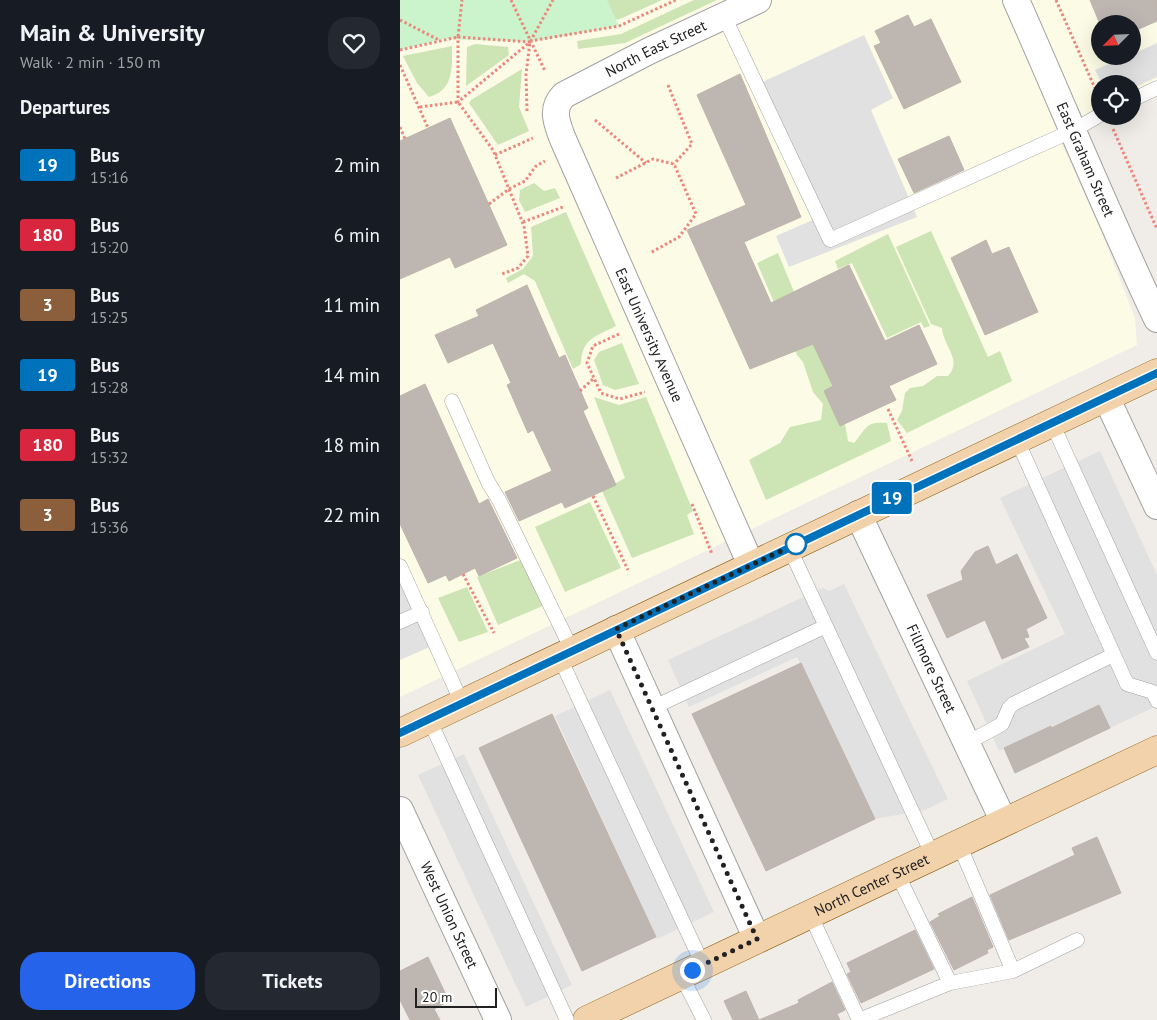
<!DOCTYPE html>
<meta charset="utf-8">
<style>
:root{--surface:#171b24;--page:#242831;--text:#f1f3f6;--muted:#9ea1a6;--accent:#2563eb}
body{margin:0;font-family:"PT Sans",sans-serif;background:var(--page);color:var(--text);height:100vh;display:flex;flex-direction:column;font-size:19px;white-space:nowrap}
*{box-sizing:border-box;margin:0}
p{font-size:16px;color:var(--muted)}
.icon{flex:none;width:28px;height:28px;fill:none;stroke:currentColor;stroke-width:2;stroke-linecap:round;stroke-linejoin:round}
.map{position:relative;flex:1;overflow:hidden}
.drawer{display:flex;flex-direction:column;background:var(--surface);width:400px}
.drawer>*{flex:none}
.badge{padding:0 10px;border-radius:4px;font-size:18px;line-height:32px}
.needle{width:32px;rotate:246deg}
.tools{position:absolute;left:691px;top:15px;display:grid;gap:10px}
.tools a{display:grid;place-items:center;width:50px;height:50px;border-radius:50%;background:var(--surface);box-shadow:0 5px 20px #0002;font-size:25px}
.scale{position:absolute;left:15px;bottom:12px;width:82px;box-sizing:border-box;padding-left:5px;border:2px solid #212121;border-top:0;font-size:14px;line-height:18px;white-space:nowrap;color:#212121;-webkit-text-stroke:4px #fff;paint-order:stroke}
.you{position:absolute;width:25px;height:25px;margin:-12px;border:4px solid #fff;border-radius:50%;background:#1a73e8;box-shadow:0 0 0 8px #1a73e833}
.map>.badge{position:absolute;translate:-50% -50%;box-shadow:0 0 0 2px #fff}
h2{padding:0 20px;font-size:19px;line-height:45px}
.round{display:grid;place-items:center;flex:none;width:52px;height:52px;border-radius:20px;background:var(--page)}
.summary{display:flex;align-items:center;justify-content:space-between;height:85px;padding:0 20px}
h1{font-size:24px;font-weight:600;line-height:38px}
.action{display:flex;gap:10px;margin-top:auto;padding:10px 20px}
.action a{flex:1;height:58px;border-radius:20px;background:var(--accent);color:#fff;font-size:20px;font-weight:600;line-height:58px;text-align:center}
.action a+a{background:var(--page);color:var(--text)}
ul{padding:0;list-style:none}
li{display:flex;align-items:center;gap:15px;height:70px;padding:0 20px}
li div{flex:1}
li b{display:block;font-size:19px}
li em{font-style:normal}
li .badge{min-width:55px;font-weight:700;text-align:center}
main{display:flex;flex:1;min-height:0}
.map>svg:first-child{display:block}
.education{fill:#fcfbe5;fill-rule:evenodd}
.grass{fill:#cde4b4}
.park{fill:#cbf4cd}
.parking{fill:#e1e1e1}
.building{fill:#bdb6b1;stroke:#c0b4ac}
.lines{fill:none;stroke-linecap:round;stroke-linejoin:round}
.lane-casing{stroke:#a2a2a2;stroke-width:15}
.street-casing{stroke:#a2a2a2;stroke-width:28}
.primary-casing{stroke:#8c6011;stroke-width:29}
.path{stroke:#eb877e;stroke-width:3;stroke-dasharray:2.5 2.5;stroke-linecap:butt}
.lane{stroke:#fff;stroke-width:14}
.street{stroke:#fff;stroke-width:26}
.primary{stroke:#f2d2ab;stroke-width:28}
.line-casing{stroke:#fff;stroke-width:11}
.line{stroke:#0072bc;stroke-width:8}
.walk{stroke:#212121;stroke-width:5;stroke-dasharray:0 9}
.stop-dot{fill:#fff;stroke:#0072bc;stroke-width:2.5}
.labels{text-anchor:middle;stroke-width:5;stroke-linejoin:round;paint-order:stroke}
.street-label{font-size:15px;fill:#212121;stroke:#fff}
</style>
<main>
<section class="drawer">
<div class="summary"><div><h1>Main &amp; University</h1><p>Walk · 2 min · 150 m</p></div><a class="round"><svg class="icon" aria-label="heart" viewBox="0 0 24 24"><path d="M12 20l-8-8c-3-5 5-10 8-4 3-6 11-1 8 4z"/></svg></a></div>
<h2>Departures</h2>
<ul>
<li><span class="badge" style="background:#0072bc;color:#fff">19</span><div><b>Bus</b><p>15:16</p></div><em>2 min</em></li>
<li><span class="badge" style="background:#d7263d;color:#fff">180</span><div><b>Bus</b><p>15:20</p></div><em>6 min</em></li>
<li><span class="badge" style="background:#8b5e3c;color:#fff">3</span><div><b>Bus</b><p>15:25</p></div><em>11 min</em></li>
<li><span class="badge" style="background:#0072bc;color:#fff">19</span><div><b>Bus</b><p>15:28</p></div><em>14 min</em></li>
<li><span class="badge" style="background:#d7263d;color:#fff">180</span><div><b>Bus</b><p>15:32</p></div><em>18 min</em></li>
<li><span class="badge" style="background:#8b5e3c;color:#fff">3</span><div><b>Bus</b><p>15:36</p></div><em>22 min</em></li>
</ul>
<div class="action"><a>Directions</a><a>Tickets</a></div>
</section>
<div class="map">
<svg width="757" height="1020" viewBox="0 0 757 1020">
<rect width="100%" height="100%" fill="#f0ede8"/>
<path class="education" d="M 0,0 L 757,0 L 757,95 L 733,105 L 732,84 L 700,84 L 700,116 L 707,116 L 659,137 L 703,236 L 735,318 L 737,345 L 0,697 ZM 700,24 L 732,24 L 732,56 L 700,56 Z"/>
<path class="grass" d="M 162,0 L 262,0 L 220,19 L 141,34 Z
M 294,0 L 317,0 L 225,43 L 178,49 L 177,41 L 221,34 Z
M 75,44 L 108,47 L 109,55 L 66,86 L 67,47 Z
M 52,46 C 52,68 54,90 29,97 L 17,83 L 3,56 Z
M 122,69 L 119,107 L 129,131 L 98,145 L 69,103 L 71,100 Z
M 134,183 L 144,191 L 155,188 L 160,198 L 125,212 L 119,200 L 120,190 Z
M 166,212 L 216,326 C 195,337 182,338 181,364 L 173,369 L 135,281 L 124,274 L 108,283 L 106,278 L 123,269 L 133,256 L 131,227 Z
M 531,231 L 588,357 L 600,351 L 612,381 L 507,433 L 497,420 L 502,411 L 505,393 L 510,388 L 523,386 L 537,376 L 548,376 C 563,360 543,346 542,328 L 531,324 L 496,247 Z
M 488,234 L 530,326 L 524,328 L 521,322 L 487,338 L 452,263 L 438,269 L 435,261 Z
M 378,253 L 433,386 L 424,391 L 440,426 L 445,424 L 448,441 L 454,443 C 467,428 465,421 487,423 L 491,441 L 366,500 L 349,460 L 380,443 L 390,427 L 421,420 L 423,404 L 413,392 L 403,362 L 397,355 L 357,263 Z
M 222,343 L 239,384 L 215,390 L 203,385 L 194,360 L 199,352 Z
M 194,397 L 219,405 L 246,397 L 293,511 L 287,515 L 294,534 L 232,558 L 202,491 L 225,478 Z
M 190,502 L 221,568 L 165,592 L 135,527 Z
M 123,559 L 145,605 L 98,625 L 77,577 Z
M 67,587 L 88,632 L 59,642 L 38,598 Z"/>
<path class="park" d="M 0,0 L 207,0 L 219,26 L 130,42 L 43,39 L 0,50 Z"/>
<path class="parking" d="M 464,35 L 493,98 L 471,110 L 517,217 L 389,267 L 376,236 L 415,219 L 356,85 Z
M 757,43 L 757,77 L 733,88 L 732,84 L 702,84 L 695,70 L 727,56 L 732,56 L 733,54 Z
M 700,451 L 757,575 L 757,706 L 710,728 L 698,705 L 599,751 L 567,681 L 665,634 L 600,498 Z
M 0,574 L 32,646 L 0,660 Z
M 444,584 L 548,799 L 525,810 L 475,819 L 397,657 L 289,707 L 268,660 L 423,588 L 429,591 Z
M 210,690 L 314,912 L 257,939 L 155,716 Z
M 64,754 L 172,985 L 126,1007 L 18,775 Z"/>
<path class="building" d="M 690,0 L 757,0 L 757,21 L 732,32 L 732,24 L 700,24 Z
M 508,15 L 514,27 L 531,19 L 561,82 L 504,109 L 474,46 L 481,43 L 475,31 Z
M 340,74 L 401,217 L 344,242 L 371,303 L 449,265 L 485,341 L 519,325 L 537,364 L 489,386 L 496,400 L 440,426 L 424,391 L 433,386 L 413,344 L 350,369 L 287,230 L 346,205 L 297,95 Z
M 50,118 L 107,245 L 55,268 L 50,257 L 0,279 L 0,141 Z
M 549,136 L 564,170 L 514,193 L 498,159 Z
M 586,240 L 592,254 L 609,247 L 638,312 L 585,335 L 551,258 Z
M 127,285 L 159,358 L 165,355 L 188,408 L 183,411 L 216,485 L 165,508 L 162,502 L 119,521 L 105,492 L 152,471 L 133,430 L 128,433 L 107,385 L 111,383 L 93,343 L 48,363 L 35,335 L 79,316 L 76,310 Z
M 25,384 L 79,504 L 88,499 L 117,558 L 79,576 L 75,568 L 49,581 L 46,575 L 28,583 L 0,524 L 0,396 Z
M 588,546 L 596,565 L 617,554 L 647,618 L 626,629 L 629,637 L 624,638 L 629,647 L 602,659 L 585,620 L 547,638 L 527,595 L 563,580 L 561,571 L 575,552 Z
M 401,663 L 475,819 L 366,871 L 292,714 Z
M 699,705 L 710,728 L 615,773 L 604,748 L 651,726 L 651,728 Z
M 152,714 L 256,937 L 182,971 L 79,748 Z
M 697,837 L 721,893 L 609,940 L 590,895 L 675,855 L 672,848 Z
M 572,897 L 593,947 L 587,950 L 588,953 L 554,970 L 530,922 L 540,916 L 538,914 Z
M 515,930 L 534,969 L 461,1003 L 447,974 L 451,972 L 447,963 Z
M 28,957 L 49,1001 L 34,1009 L 40,1020 L 10,1020 L 0,1000 L 0,971 Z
M 432,982 L 445,1010 L 437,1014 L 440,1020 L 359,1020 L 399,1003 L 398,1000 Z
M 346,991 L 359,1020 L 333,1020 L 324,1001 Z"/>
<g class="lines">
<g class="lane-casing">
<path id="lane" d="M 324,16 L 430,240 L 674,130 L 700,115
M 732,100 L 757,88
M 52,401 L 88,482 L 99,500 L 172,650
M 652,423 L 757,653
M 617,440 L 727,684 L 753,692 L 757,701
M 389,547 L 533,856
M 0,566 L 62,703
M 0,622 L 22,612
M 159,656 L 303,965
M 252,708 L 426,626
M 29,719 L 167,1020
M 567,743 L 602,724 L 609,708 L 613,704 L 713,655
M 559,844 L 613,971 L 677,940
M 497,873 L 550,983
M 410,914 L 459,1020
M 281,975 L 304,1020
M 459,1020 L 550,983 L 613,971"/>
</g>
<g class="street-casing">
<g id="street">
<path id="s1" d="M 616,0 C 663,106 707,214 757,319"/>
<path d="M 706,397 L 757,506"/>
<path id="s2" d="M 458,514 L 604,822"/>
<path id="s3" d="M 351,565 L 162,137 C 156,121 151,108 164,95 L 249,51 L 358,0"/>
<path d="M 216,629 L 357,939"/>
<path id="s4" d="M 0,810 L 98,1020"/>
</g>
</g>
<g class="primary-casing">
<g id="primary">
<path d="M 0,733 L 757,373"/>
<path id="s5" d="M 187,1020 L 757,750"/>
</g>
</g>
<path class="path" d="M 111,0 L 145,71
M 656,0 L 698,95
M 0,20 L 39,40
M 58,37 L 130,42 L 58,102 Z
M 130,41 L 219,26 L 276,0
M 0,50 L 58,37 L 62,0
M 0,65 L 28,128
M 268,85 L 292,144 L 274,164
M 20,107 L 58,102 L 93,150 L 124,226 L 128,256 L 118,268 L 102,274
M 127,111 L 126,74 L 130,42 L 153,0
M 195,120 L 246,163
M 0,127 L 5,139
M 713,129 L 757,229
M 95,155 L 133,138
M 216,178 L 253,159 L 274,164 L 296,214 L 279,237 L 250,253
M 89,204 L 109,189 L 125,181 L 136,166 L 145,161
M 123,222 L 163,207
M 219,334 L 193,346 L 187,363 L 201,393 L 220,399 L 245,392
M 180,391 L 194,378
M 488,409 L 512,461
M 193,496 L 228,570
M 292,504 L 312,554
M 63,574 L 94,633"/>
<use href="#lane" class="lane"/>
<use href="#street" class="street"/>
<use href="#primary" class="primary"/>
</g>
<g class="lines">
<g class="line-casing">
<path id="line" d="M 0,733 L 757,373"/>
</g>
<use href="#line" class="line"/>
<path class="walk" d="M 292,970 L 357,939 L 216,629 L 396,544"/>
</g>
<circle class="stop-dot" cx="396" cy="544" r="10"/>
<g class="labels">
<g class="street-label">
<text dy="5" stroke="none"><textPath href="#s3" startOffset="616">North East Street</textPath></text>
<text dy="5" stroke="none"><textPath href="#s1" startOffset="174">East Graham Street</textPath></text>
<text transform="translate(249 335) rotate(66)" y="5">East University Avenue</text>
<text dy="5" stroke="none"><textPath href="#s2" startOffset="171">Fillmore Street</textPath></text>
<text dy="5" stroke="none"><textPath href="#s5" startOffset="315">North Center Street</textPath></text>
<text dy="5" stroke="none"><textPath href="#s4" startOffset="116">West Union Street</textPath></text>
</g>
</g>
</svg>
<div class="tools">
<a><svg class="needle" viewBox="-14 -14 28 28"><path d="M0-13l5 13h-10z" fill="#e53935"/><path d="M0 13l5-13h-10z" fill="#9ea1a6"/></svg></a>
<a><svg class="icon" aria-label="locate" viewBox="0 0 24 24"><circle cx="12" cy="12" r="6"/><path d="M12 2v4M12 18v4M2 12h4M18 12h4"/></svg></a>
</div>
<div class="scale">20 m</div>
<div class="you" style="left:292px;top:970px"></div>
<b class="badge" style="left:492px;top:498px;background:#0072bc;color:#fff">19</b>
</div>
</main>
